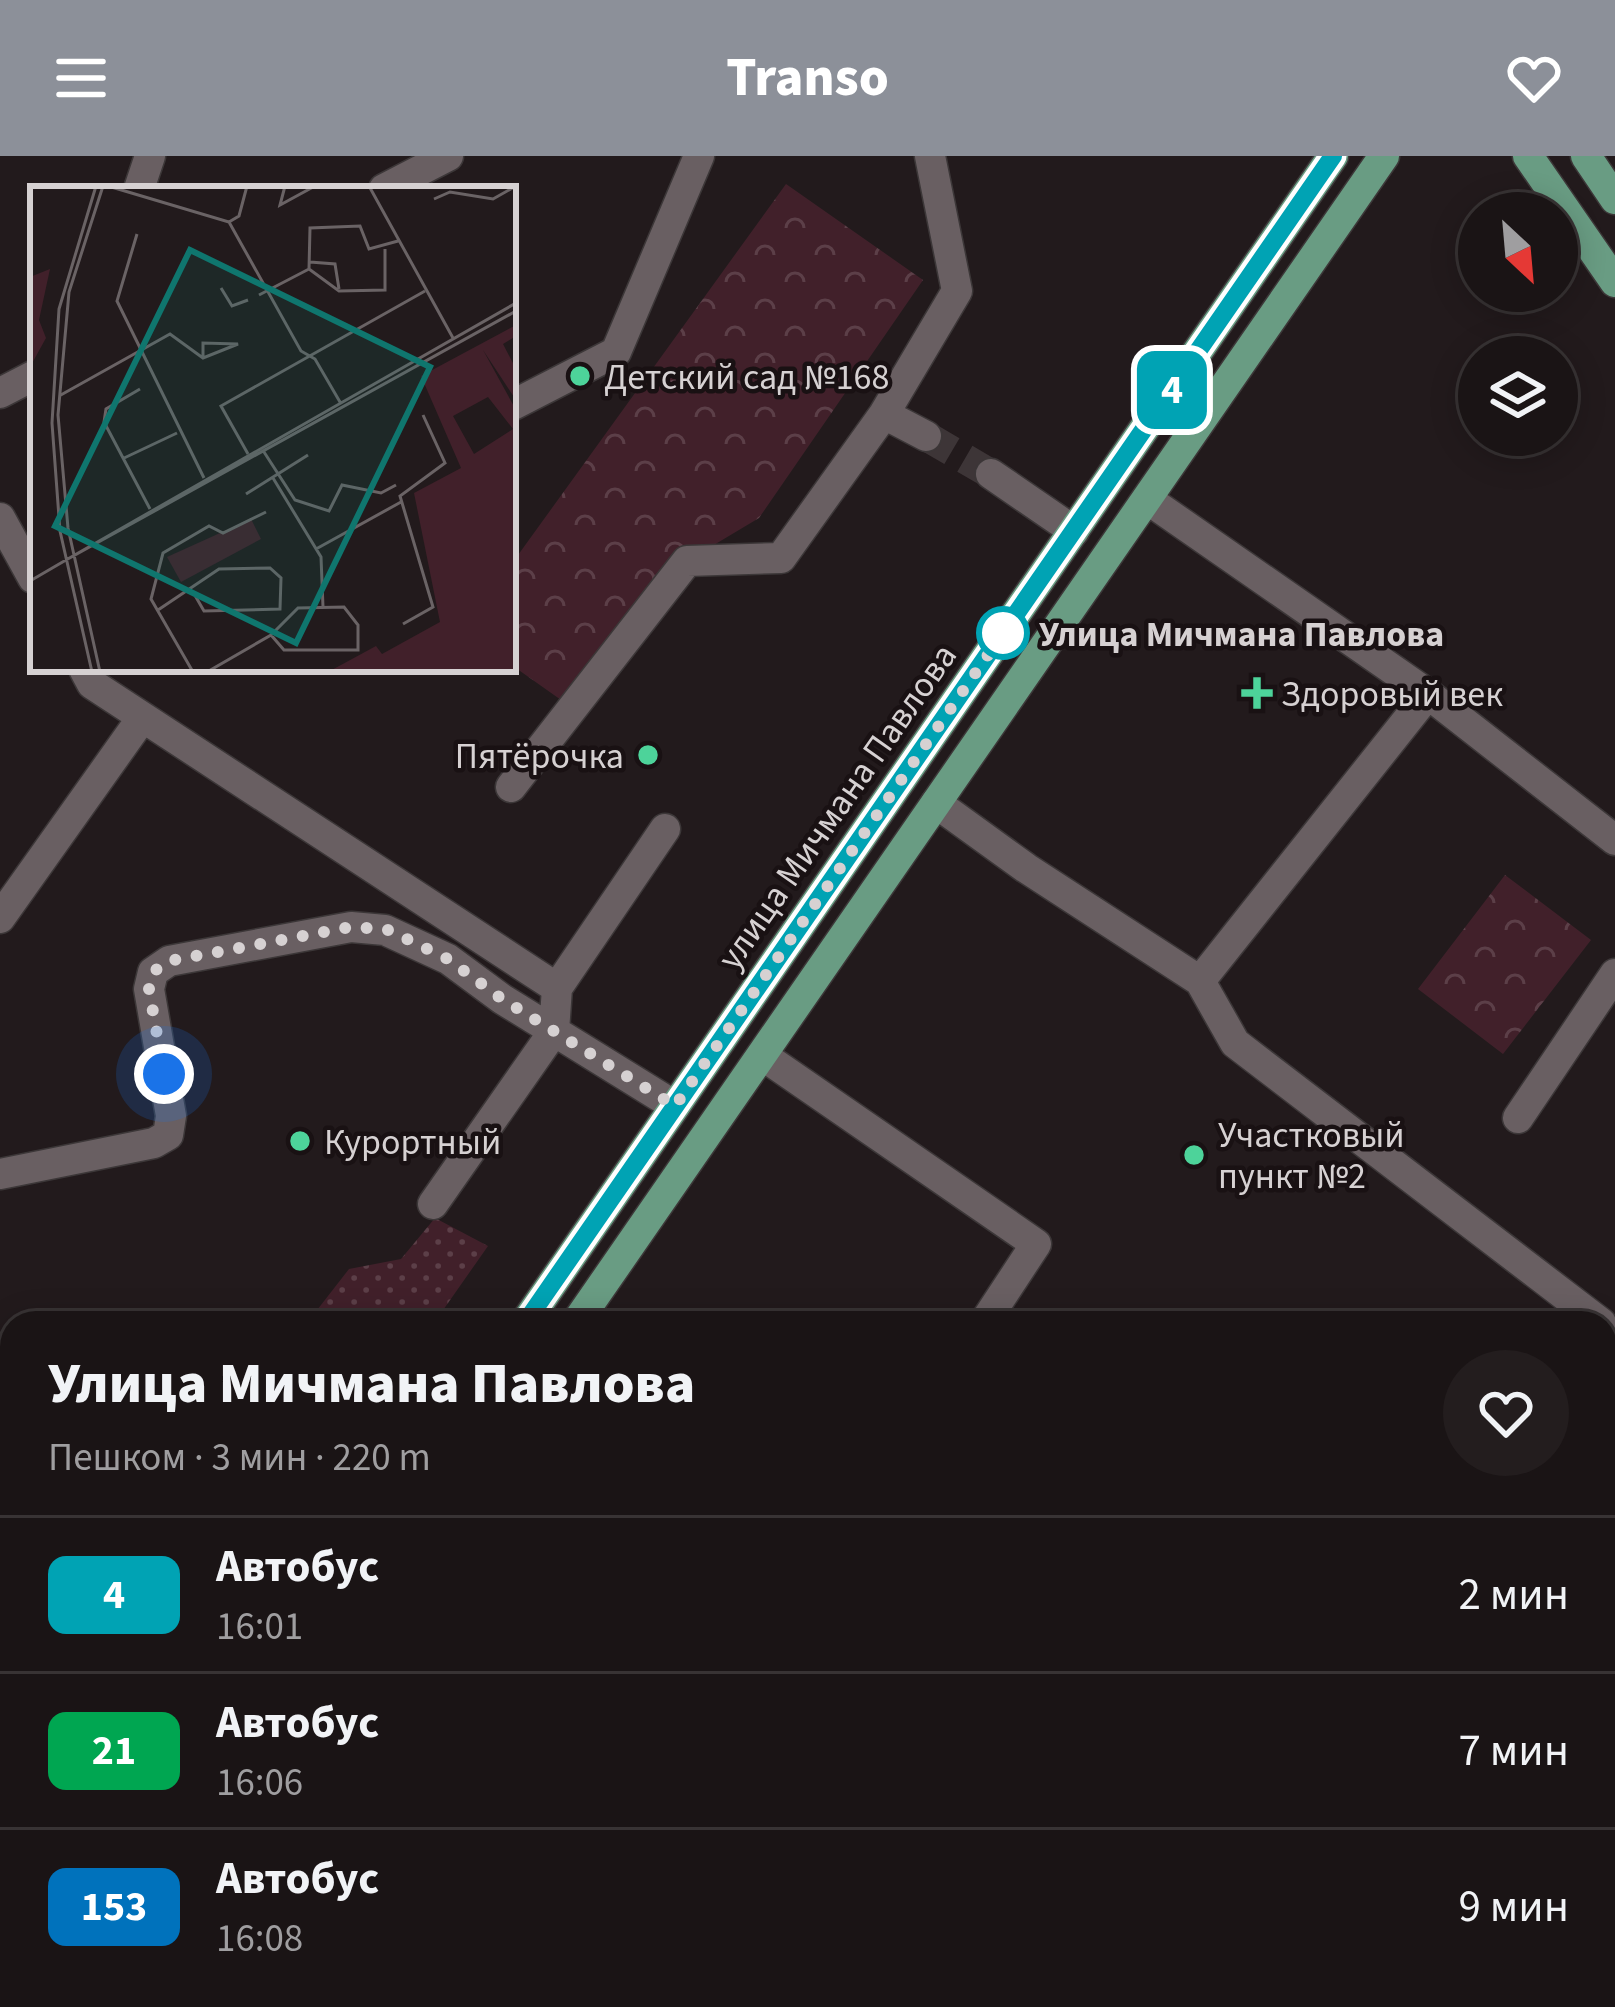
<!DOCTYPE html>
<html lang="ru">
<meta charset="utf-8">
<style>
:root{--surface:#1a1415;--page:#231d1e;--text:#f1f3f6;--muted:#9f9ea0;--line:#383334;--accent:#8c9099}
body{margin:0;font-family:"Source Sans 3",sans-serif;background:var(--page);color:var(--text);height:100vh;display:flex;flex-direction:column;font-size:45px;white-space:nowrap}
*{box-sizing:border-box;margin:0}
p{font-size:39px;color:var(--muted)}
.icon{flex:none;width:66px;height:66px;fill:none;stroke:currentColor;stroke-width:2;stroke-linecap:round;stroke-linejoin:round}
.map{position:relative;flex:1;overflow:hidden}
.sheet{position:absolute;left:0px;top:1155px;width:1617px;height:696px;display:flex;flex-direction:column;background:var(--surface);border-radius:36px 36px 0 0;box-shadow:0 6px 30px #0003,0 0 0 3px var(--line)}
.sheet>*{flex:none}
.badge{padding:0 24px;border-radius:18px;font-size:42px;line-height:78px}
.needle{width:78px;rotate:154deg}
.buttons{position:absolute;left:1458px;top:36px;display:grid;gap:24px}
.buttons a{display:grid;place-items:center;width:120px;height:120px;border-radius:50%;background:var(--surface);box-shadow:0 6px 30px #0003,0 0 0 3px var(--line);font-size:60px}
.you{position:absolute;width:60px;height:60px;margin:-30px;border:9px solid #fff;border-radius:50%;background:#1a73e8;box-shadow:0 0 0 18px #1a73e833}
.map>.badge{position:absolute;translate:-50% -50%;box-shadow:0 0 0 6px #fff}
.round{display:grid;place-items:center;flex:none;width:126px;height:126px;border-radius:63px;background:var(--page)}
.headline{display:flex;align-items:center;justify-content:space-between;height:204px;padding:0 48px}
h1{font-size:57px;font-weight:800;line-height:90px}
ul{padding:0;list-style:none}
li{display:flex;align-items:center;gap:36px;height:156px;padding:0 48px;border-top:3px solid var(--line)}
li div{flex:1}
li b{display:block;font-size:45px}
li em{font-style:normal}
li .badge{min-width:132px;font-weight:700;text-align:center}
header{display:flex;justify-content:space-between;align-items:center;height:156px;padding:0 48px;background:var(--accent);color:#fff;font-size:54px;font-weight:800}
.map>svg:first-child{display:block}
.grass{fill:url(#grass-dots)}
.park{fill:url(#park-crowns)}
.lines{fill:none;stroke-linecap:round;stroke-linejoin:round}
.minor-tunnel{stroke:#3d3537;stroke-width:30;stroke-dasharray:30 15;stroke-linecap:butt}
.minor-casing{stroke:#3c3738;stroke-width:33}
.major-casing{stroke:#3c3738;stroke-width:33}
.minor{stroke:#695f62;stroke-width:30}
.major{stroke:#699c83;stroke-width:30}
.line-casing{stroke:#fff;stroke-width:27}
.line{stroke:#00a3b4;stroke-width:18}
.walk{stroke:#d6d1d2;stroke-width:12;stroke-dasharray:0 21.6}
.poi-dot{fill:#4dd39a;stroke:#191113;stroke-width:4.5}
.stop-dot{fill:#fff;stroke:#00a3b4;stroke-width:6}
.labels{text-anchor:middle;stroke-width:9;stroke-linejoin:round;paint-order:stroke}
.poi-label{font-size:36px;fill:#d6d1d2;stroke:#191113;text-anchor:start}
.stop-label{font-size:36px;font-weight:bold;fill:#d6d1d2;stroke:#191113;text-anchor:start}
.street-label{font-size:36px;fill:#d6d1d2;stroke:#191113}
.inset-road{fill:none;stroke:#6a6365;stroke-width:3}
.view{fill:#0f766e;fill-opacity:0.15;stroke:#0f766e;stroke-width:6}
.inset-edge{fill:none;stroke:#d6d1d2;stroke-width:6}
</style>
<header><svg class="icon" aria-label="menu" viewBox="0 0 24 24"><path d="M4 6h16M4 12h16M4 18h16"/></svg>Transo<svg class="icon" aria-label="heart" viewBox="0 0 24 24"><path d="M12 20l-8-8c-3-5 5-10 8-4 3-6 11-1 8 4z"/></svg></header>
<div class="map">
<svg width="1615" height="1851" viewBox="0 0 1615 1851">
<defs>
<pattern id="grass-dots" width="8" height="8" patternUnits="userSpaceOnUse" patternTransform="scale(3)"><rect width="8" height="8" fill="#41202a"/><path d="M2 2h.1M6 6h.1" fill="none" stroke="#5c3f48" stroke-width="1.8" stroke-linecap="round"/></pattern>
<pattern id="park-crowns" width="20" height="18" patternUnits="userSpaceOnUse" patternTransform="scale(3)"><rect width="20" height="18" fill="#41202a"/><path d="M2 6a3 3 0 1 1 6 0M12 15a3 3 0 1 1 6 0" fill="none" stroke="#5c3f48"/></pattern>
</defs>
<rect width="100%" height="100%" fill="#221a1c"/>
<path class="grass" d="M 435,1062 L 488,1090 L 434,1167 L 307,1167 L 349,1113 L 401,1103 Z"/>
<path class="park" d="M 786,28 L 923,124 L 759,362 L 687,405 L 571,551 L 513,510 L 513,406 Z
M 1505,719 L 1591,784 L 1503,898 L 1418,833 Z"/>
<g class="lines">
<path class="minor-tunnel" d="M 926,280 L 991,318"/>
<g class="minor-casing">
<path id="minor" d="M 139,33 L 150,0
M 384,33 L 448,0
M 0,237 L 33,220
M 513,249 L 616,196 L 699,0
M 884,258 L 926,280
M 991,318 L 1074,375
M 1147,343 L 1428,538 L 1615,684
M 0,362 L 33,422
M 84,513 L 92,528 L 557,832
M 511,631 L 687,405 L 781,402 L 884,258 L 957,135 L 930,0
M 936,647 L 1026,712 L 1200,825 L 1235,887 L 1601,1167
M 0,762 L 142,562
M 1200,825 L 1428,538
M 762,899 L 1036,1088 L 984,1167
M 1518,962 L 1615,818
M 0,1018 L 154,987 L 168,979 L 171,960 L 149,833 L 153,816 L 169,805 L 351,771 L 385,774 L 448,803 L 502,843 L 675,950
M 433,1048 L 554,875 L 557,832 L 665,673
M 0,1635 L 12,1643
M 1096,1839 L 1113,1851
M 516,1851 L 525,1839"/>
</g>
<g class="major-casing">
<path id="major" d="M 1528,0 L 1615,126
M 1586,0 L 1615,43
M 525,1167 L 1333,0
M 576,1167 L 1384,0
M 52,1851 L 60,1839
M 102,1851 L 111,1839"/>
</g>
<use href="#minor" class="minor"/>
<use href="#major" class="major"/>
</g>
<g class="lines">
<g class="line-casing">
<path id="line" d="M 525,1167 L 1333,0"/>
</g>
<use href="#line" class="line"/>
<path class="walk" d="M 164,918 L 149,833 L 153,816 L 169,805 L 351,771 L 386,773 L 448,803 L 502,843 L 675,950 L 1008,470 L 1003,477"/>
</g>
<g class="poi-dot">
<circle cx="580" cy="220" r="12"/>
<path d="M1251 519h12v12h12v12h-12v12h-12v-12h-12v-12h12z"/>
<circle cx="648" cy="599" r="12"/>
<circle cx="300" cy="985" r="12"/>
<circle cx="1194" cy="999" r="12"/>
</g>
<circle class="stop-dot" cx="1003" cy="477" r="24"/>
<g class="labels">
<g class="poi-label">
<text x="604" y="233">Детский сад №168</text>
<text x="1281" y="550">Здоровый век</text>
<text x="624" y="612" text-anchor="end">Пятёрочка</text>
<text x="1218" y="991">Участковый<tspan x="1218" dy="41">пункт №2</tspan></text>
<text x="324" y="998">Курортный</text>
</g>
<g class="stop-label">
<text x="1039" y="490">Улица Мичмана Павлова</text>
</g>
<g class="street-label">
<text transform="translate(836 650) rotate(-55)" y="13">улица Мичмана Павлова</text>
</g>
</g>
<g transform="translate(30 30)">
<rect width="486" height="486" fill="#221a1c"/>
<path d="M 20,83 L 9,134 L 16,152 L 0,181 L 0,91 ZM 486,139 L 486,150 L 473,158 L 486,183 L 484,211 L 453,164 L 486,224 L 486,486 L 298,486 L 346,460 L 352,468 L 410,436 L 384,307 L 431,282 L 391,190 ZM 458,211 L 483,243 L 444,268 L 423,230 Z" fill="#41202a" fill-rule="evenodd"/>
<path d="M 221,333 L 231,353 L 151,396 L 137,371 Z" fill="#41202a"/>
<path class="inset-road" d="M 78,0 L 199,36 L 271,165 L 285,173 L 310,216M 255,0 L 250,19 L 285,0M 339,0 L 423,152M 404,13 L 420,6 L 463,13 L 486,0M 199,36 L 209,30 L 217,0M 107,48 L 87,115 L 174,292M 355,63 L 355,104 L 309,105 L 279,83 L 280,42 L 330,40 L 339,63 L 368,55M 280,76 L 305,78 L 309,103M 191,102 L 202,120 L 218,114M 229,109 L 279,83M 110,203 L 76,223 L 74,236 L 120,323M 29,210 L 140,148 L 173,172 L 208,158 L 173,157 L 173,172M 234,266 L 265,314 L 299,325 L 312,299 L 351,307 L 366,299M 218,268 L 191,220 L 395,105M 92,273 L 147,247M 243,292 L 291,371 L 293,421M 216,308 L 278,269M 286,363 L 371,316M 36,374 L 486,117M 36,374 L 486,125M 0,395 L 36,374M 128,424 L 189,383 L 240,382 L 251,392 L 250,423 L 174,425 L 163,406M 373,438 L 403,421 L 370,310 L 415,277 L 393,229M 62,486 L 30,345 L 22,237 L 29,123 L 66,0M 70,486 L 38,342 L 28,229 L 39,106 L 73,0M 163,486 L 121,413 L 133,367 L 179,340 L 193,347 L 236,326M 177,486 L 241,449 L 268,422 L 314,421 L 328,439 L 328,464 L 254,464 L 241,449"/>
<path class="view" d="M 160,64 L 400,181 L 266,457 L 25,340 Z"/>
<rect width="486" height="486" class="inset-edge"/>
</g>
</svg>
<div class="buttons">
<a><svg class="needle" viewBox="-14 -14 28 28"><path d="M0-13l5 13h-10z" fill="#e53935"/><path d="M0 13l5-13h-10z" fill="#9f9ea0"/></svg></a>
<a><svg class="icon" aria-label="layers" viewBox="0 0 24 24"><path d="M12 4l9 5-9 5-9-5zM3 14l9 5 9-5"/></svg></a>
</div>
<div class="you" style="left:164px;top:918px"></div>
<b class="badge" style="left:1172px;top:234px;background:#00a3b4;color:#fff">4</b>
<section class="sheet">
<div class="headline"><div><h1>Улица Мичмана Павлова</h1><p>Пешком · 3 мин · 220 m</p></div><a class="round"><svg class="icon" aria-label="heart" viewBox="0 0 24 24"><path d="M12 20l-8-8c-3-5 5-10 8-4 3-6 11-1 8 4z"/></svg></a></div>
<ul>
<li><span class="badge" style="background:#00a3b4;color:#fff">4</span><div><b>Автобус</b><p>16:01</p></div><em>2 мин</em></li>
<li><span class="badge" style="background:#00a651;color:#fff">21</span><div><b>Автобус</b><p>16:06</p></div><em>7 мин</em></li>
<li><span class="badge" style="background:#0072bc;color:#fff">153</span><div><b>Автобус</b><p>16:08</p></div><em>9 мин</em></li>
</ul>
</section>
</div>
